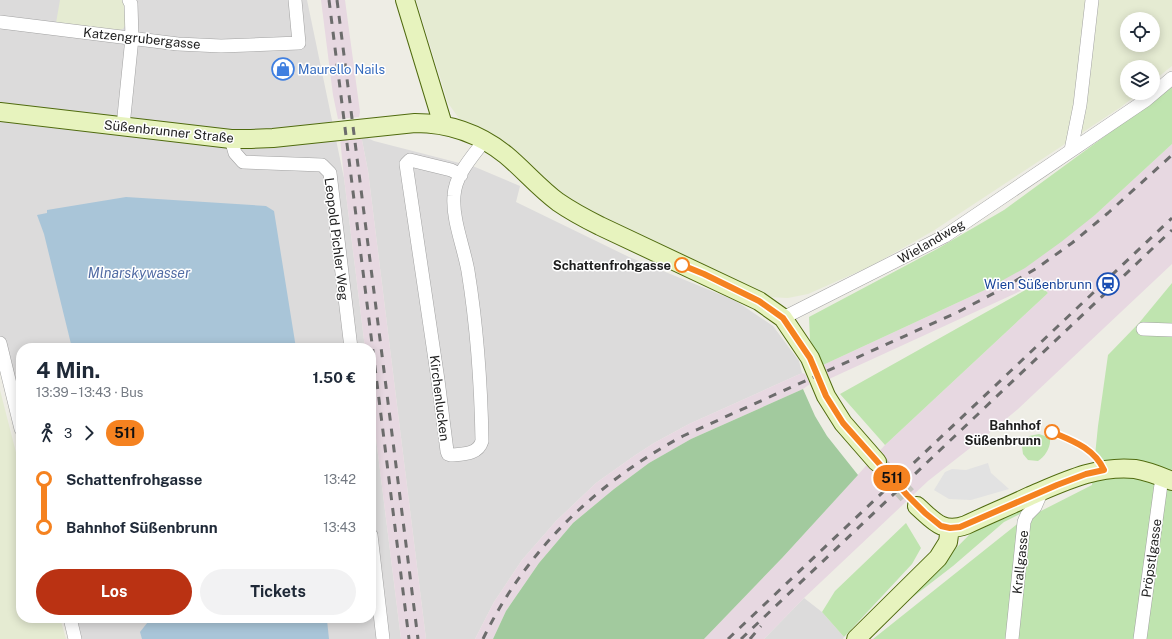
<!DOCTYPE html>
<html lang="de">
<meta charset="utf-8">
<style>
:root{--surface:#fff;--page:#f2f2f3;--text:#1f2937;--muted:#747a83;--accent:#ba3213}
body{margin:0;font-family:"Public Sans",sans-serif;background:var(--page);color:var(--text);height:100vh;display:flex;flex-direction:column;font-size:15px;white-space:nowrap}
*{box-sizing:border-box;margin:0}
p{font-size:13px;color:var(--muted)}
.icon{flex:none;width:22px;height:22px;fill:none;stroke:currentColor;stroke-width:2;stroke-linecap:round;stroke-linejoin:round}
.map{position:relative;flex:1;overflow:hidden}
.drawer{position:absolute;left:16px;top:343px;width:360px;height:280px;display:flex;flex-direction:column;background:var(--surface);border-radius:16px;box-shadow:0 2px 10px #0003}
.drawer>*{flex:none}
.badge{padding:0 8px;border-radius:13px;font-size:14px;line-height:26px}
.controls{position:absolute;left:1120px;top:12px;display:grid;gap:8px}
.controls a{display:grid;place-items:center;width:40px;height:40px;border-radius:50%;background:var(--surface);box-shadow:0 2px 10px #0003;font-size:20px}
.map>.badge{position:absolute;translate:-50% -50%;box-shadow:0 0 0 2px #fff}
.legs{display:flex;align-items:center;gap:6px;height:44px;padding:0 20px;font-size:13px}
.legs p{margin-inline-start:auto}
.head{display:flex;align-items:center;justify-content:space-between;height:68px;padding:0 20px}
h1{font-size:22px;font-weight:700;line-height:30px}
.cta{display:flex;gap:8px;margin-top:auto;padding:8px 20px}
.cta a{flex:1;height:46px;border-radius:24px;background:var(--accent);color:#fff;font-size:16px;font-weight:700;line-height:46px;text-align:center}
.cta a+a{background:var(--page);color:var(--text)}
ul{padding:0 20px;list-style:none}
li{display:flex;align-items:center;gap:14px;height:48px;font-size:15px}
li i{display:grid;place-items:center;width:6px;height:100%;margin:0 5px;background:currentColor}
li i::after{content:'';width:10px;height:10px;margin:-5px;border:3px solid;border-radius:50%;background:var(--surface)}
li p{margin-inline-start:auto}
li:first-child i{background:linear-gradient(#0000 50%,currentColor 0)}
li:last-child i{background:linear-gradient(currentColor 50%,#0000 0)}
.map>svg:first-child{display:block}
.residential{fill:#dcdbdb}
.industrial{fill:#e7d8e1}
.farmland{fill:#e5ebd2;fill-rule:evenodd}
.grass{fill:#bfe4af}
.forest{fill:#a2ca9e}
.parking{fill:#e2e2e2}
.water{fill:#a9c5d8}
.lines{fill:none;stroke-linecap:round;stroke-linejoin:round}
.secondary-tunnel{stroke:#c4c4bd;stroke-width:18;stroke-dasharray:18 9;stroke-linecap:butt}
.street-casing{stroke:#a2a2a2;stroke-width:14}
.secondary-casing{stroke:#506b0f;stroke-width:20}
.street{stroke:#fff;stroke-width:13}
.secondary{stroke:#e7f3be;stroke-width:18}
.rail{stroke:#6c6c6c;stroke-width:3;stroke-dasharray:8 8;stroke-linecap:butt}
.line-1-casing{stroke:#fff;stroke-width:9}
.line-1{stroke:#f58220;stroke-width:6}
.stop-1-dot{fill:#fff;stroke:#f58220;stroke-width:2}
.labels{text-anchor:middle;stroke-width:3;stroke-linejoin:round;paint-order:stroke}
.street-label{font-size:13px;fill:#1e1e1e;stroke:#fff}
.shop-label{font-size:13px;fill:#366cbe;stroke:#fff;text-anchor:start}
.stop-label{font-size:13px;font-weight:bold;fill:#1e1e1e;stroke:#fff;text-anchor:end}
.transit-label{font-size:13px;fill:#164399;stroke:#fff;text-anchor:end}
.water-label{font-size:14px;font-style:italic;fill:#536da5;stroke:#fff}
</style>
<div class="map">
<svg width="1172" height="639" viewBox="0 0 1172 639">
<rect width="100%" height="100%" fill="#eeede5"/>
<path class="residential" d="M 0,0 L 307,0 L 344,178 L 365,348 L 21,348 L 21,451 L 0,365 Z
M 361,135 L 374,141 L 475,167 L 520,186 L 516,202 L 629,257 L 736,301 L 773,326 L 799,361 L 802,373 L 689,424 L 654,443 L 634,456 L 596,483 L 556,521 L 522,560 L 494,602 L 475,639 L 426,639 L 368,171 Z
M 371,398 L 401,639 L 70,639 L 64,618 L 371,618 Z
M 804,598 L 822,612 L 844,637 L 843,639 L 764,639 Z"/>
<path class="industrial" d="M 321,0 L 345,0 L 360,112 L 359,117 L 338,119 L 333,95 Z
M 361,135 L 368,171 L 426,639 L 401,639 L 371,398 L 371,348 L 365,348 L 344,178 L 340,138 Z
M 1172,144 L 1172,264 L 1018,409 L 988,434 L 928,481 L 804,598 L 764,639 L 704,639 L 783,557 L 885,445 L 1048,293 L 1038,283 L 829,379 L 823,365 L 987,289 L 1095,215 Z
M 802,373 L 805,374 L 810,384 L 803,389 L 691,439 L 649,463 L 614,489 L 573,523 L 539,563 L 506,611 L 493,639 L 475,639 L 494,602 L 522,560 L 556,521 L 596,483 L 634,456 L 654,443 L 689,424 Z"/>
<path class="farmland" d="M 60,0 L 123,0 L 126,13 L 126,24 L 123,29 L 118,30 L 56,23 Z
M 416,0 L 1172,0 L 1172,66 L 1153,81 L 1153,67 L 1127,67 L 1127,93 L 1139,93 L 1121,107 L 933,231 L 871,266 L 808,294 L 788,298 L 768,297 L 585,215 L 465,127 L 448,103 ZM 1127,19 L 1153,19 L 1153,45 L 1127,45 Z
M 0,390 L 21,472 L 21,618 L 60,618 L 66,639 L 0,639 Z"/>
<path class="grass" d="M 1172,87 L 1172,144 L 1095,215 L 1061,242 L 1025,268 L 987,289 L 823,365 L 810,340 L 809,317 L 937,249 L 1004,210 Z
M 1038,283 L 1048,293 L 885,445 L 840,394 Z
M 1172,283 L 1172,639 L 873,639 L 1016,525 L 1037,513 L 1092,485 L 1098,426 L 1108,355 L 1139,323 Z
M 1039,434 L 1045,436 L 1050,439 C 1051,447 1045,457 1038,461 L 1028,460 L 1023,454 L 1022,447 L 1029,436 Z
M 1028,504 L 1028,510 L 1004,522 L 953,566 L 892,613 L 971,533 L 976,529 Z
M 906,523 L 921,548 L 912,564 L 844,637 L 822,612 L 835,591 Z"/>
<path class="forest" d="M 803,389 L 815,416 L 827,436 L 858,475 L 783,557 L 704,639 L 493,639 L 506,611 L 539,563 L 573,523 L 614,489 L 649,463 L 691,439 Z"/>
<path class="parking" d="M 988,463 L 991,473 L 1009,489 L 971,500 L 949,499 L 934,490 L 945,472 L 952,469 L 966,470 Z"/>
<path class="water" d="M 126,197 L 266,206 L 274,211 L 296,348 L 72,348 L 44,234 L 37,215 L 47,213 L 47,210 Z
M 151,618 L 294,618 L 327,620 L 329,639 L 142,639 L 140,632 Z"/>
<g class="lines">
<path class="secondary-tunnel" d="M 877,462 L 917,506"/>
<g class="street-casing">
<path id="street" d="M 0,22 L 178,44 L 221,46 L 299,43 L 295,0
M 123,126 L 132,38 L 131,4 L 129,0
M 231,139 L 235,153 L 243,162 L 322,165 L 330,173 L 351,348
M 1071,150 L 1080,105 L 1092,0
M 461,175 L 451,170 L 410,160 L 406,164 L 438,380 L 447,451 L 448,454 L 451,455 C 462,454 478,455 482,441 C 481,384 477,327 468,271 C 464,248 452,219 454,196 C 455,175 472,157 484,141
M 783,318 L 945,236 L 1146,100 L 1172,78
M 1143,329 L 1172,330
M 0,343 L 21,429
M 371,535 L 383,639
M 70,618 L 75,639
M 1012,639 L 1024,522 L 1027,515 L 1035,507 L 1042,491
M 1140,639 L 1162,477"/>
</g>
<g class="secondary-casing">
<path id="secondary" d="M 405,0 L 443,125
M 0,112 L 231,139 L 251,139 L 273,138 L 415,123 C 448,123 480,134 506,155 C 524,170 539,188 558,202 C 571,211 586,219 600,226 L 759,301 L 783,318 L 810,358 L 826,396 L 843,423 L 877,462
M 917,506 C 933,520 942,534 966,525 C 987,515 1009,506 1030,496 C 1063,482 1097,465 1135,469 C 1148,471 1160,476 1172,481
M 856,639 L 938,558 L 948,542 L 950,528"/>
</g>
<use href="#street" class="street"/>
<use href="#secondary" class="secondary"/>
<path class="rail" d="M 329,0 L 409,639
M 337,0 L 418,639
M 483,639 C 526,550 597,482 683,436 L 958,312 L 1000,290 L 1037,268 L 1072,243 L 1108,213 L 1172,155
M 728,639 L 1172,218
M 741,639 L 1172,230
M 750,639 L 761,626"/>
</g>
<g class="lines">
<g class="line-1-casing">
<path id="line-1" d="M 682,265 L 704,274 L 759,301 L 783,318 L 810,358 L 826,396 L 843,423 L 907,495 L 925,513 L 941,526 L 950,528 L 960,527 L 1057,485 L 1086,474 L 1104,470 C 1094,448 1073,441 1052,432"/>
</g>
<use href="#line-1" class="line-1"/>
</g>
<defs>
<g id="shop-ring" transform="scale(1.15)"><circle r="9.5" fill="#fff" stroke="#3f7fe0" stroke-width="1.5"/><path d="M-5-2.5h2.3a2.7 3.5 0 0 1 5.4 0H5L5.5 6h-11ZM-1.5-2.5h3a1.5 2.3 0 0 0-3 0Z" fill="#3f7fe0"/></g>
<g id="station-ring" transform="scale(1.15)"><circle r="9.5" fill="#fff" stroke="#1a4fb4" stroke-width="1.5"/><path d="M-3-6H3Q5-6 5-4V2Q5 4 3 4L4.5 6H3L1.5 4h-3L-3 6H-4.5L-3 4Q-5 4-5 2V-4Q-5-6-3-6ZM-3.5-4v3h7v-3ZM-3.5 1v1.5H-2V1ZM2 1v1.5H3.5V1Z" fill="#1a4fb4"/></g>
</defs>
<g fill-rule="evenodd">
<use href="#shop-ring" x="283" y="69"/>
<use href="#station-ring" x="1108" y="284"/>
</g>
<g class="stop-1-dot">
<circle cx="682" cy="265" r="7"/>
<circle cx="1052" cy="432" r="7"/>
</g>
<g class="labels">
<g class="street-label">
<text transform="translate(142 38) rotate(6)" y="5">Katzengrubergasse</text>
<text transform="translate(169 131) rotate(6)" y="5">Süßenbrunner Straße</text>
<text transform="translate(337 239) rotate(83)" y="5">Leopold Pichler Weg</text>
<text transform="translate(931 241) rotate(-30)" y="5">Wielandweg</text>
<text transform="translate(440 398) rotate(83)" y="5">Kirchenlucken</text>
<text transform="translate(1151 558) rotate(-82)" y="5">Pröpstlgasse</text>
<text transform="translate(1020 562) rotate(-84)" y="5">Krallgasse</text>
</g>
<g class="shop-label">
<text x="298" y="74">Maurello Nails</text>
</g>
<g class="stop-label">
<text x="671" y="270">Schattenfrohgasse</text>
<text x="1041" y="430">Bahnhof<tspan x="1041" dy="15">Süßenbrunn</tspan></text>
</g>
<g class="transit-label">
<text x="1092" y="289">Wien Süßenbrunn</text>
</g>
<g class="water-label">
<text x="139" y="278">Mlnarskywasser</text>
</g>
</g>
</svg>
<div class="controls">
<a><svg class="icon" aria-label="locate" viewBox="0 0 24 24"><circle cx="12" cy="12" r="6"/><path d="M12 2v4M12 18v4M2 12h4M18 12h4"/></svg></a>
<a><svg class="icon" aria-label="layers" viewBox="0 0 24 24"><path d="M12 4l9 5-9 5-9-5zM3 14l9 5 9-5"/></svg></a>
</div>
<b class="badge" style="left:892px;top:478px;background:#f58220;color:#111">511</b>
<section class="drawer">
<div class="head"><div><h1>4 Min.</h1><p>13:39 – 13:43 · Bus</p></div><b>1.50 €</b></div>
<div class="legs"><svg class="icon" aria-label="walk" viewBox="0 0 24 24"><circle cx="13" cy="4" r="2"/><path d="M13 8l-2 6 4 7M11 14l-3 7M7 12l3-4h3l4 4"/></svg>3<svg class="icon" aria-label="forward" viewBox="0 0 24 24"><path d="M9 5l7 7-7 7"/></svg><b class="badge" style="background:#f58220;color:#111">511</b></div>
<ul>
<li><i style="color:#f58220"></i><b>Schattenfrohgasse</b><p>13:42</p></li>
<li><i style="color:#f58220"></i><b>Bahnhof Süßenbrunn</b><p>13:43</p></li>
</ul>
<div class="cta"><a>Los</a><a>Tickets</a></div>
</section>
</div>
